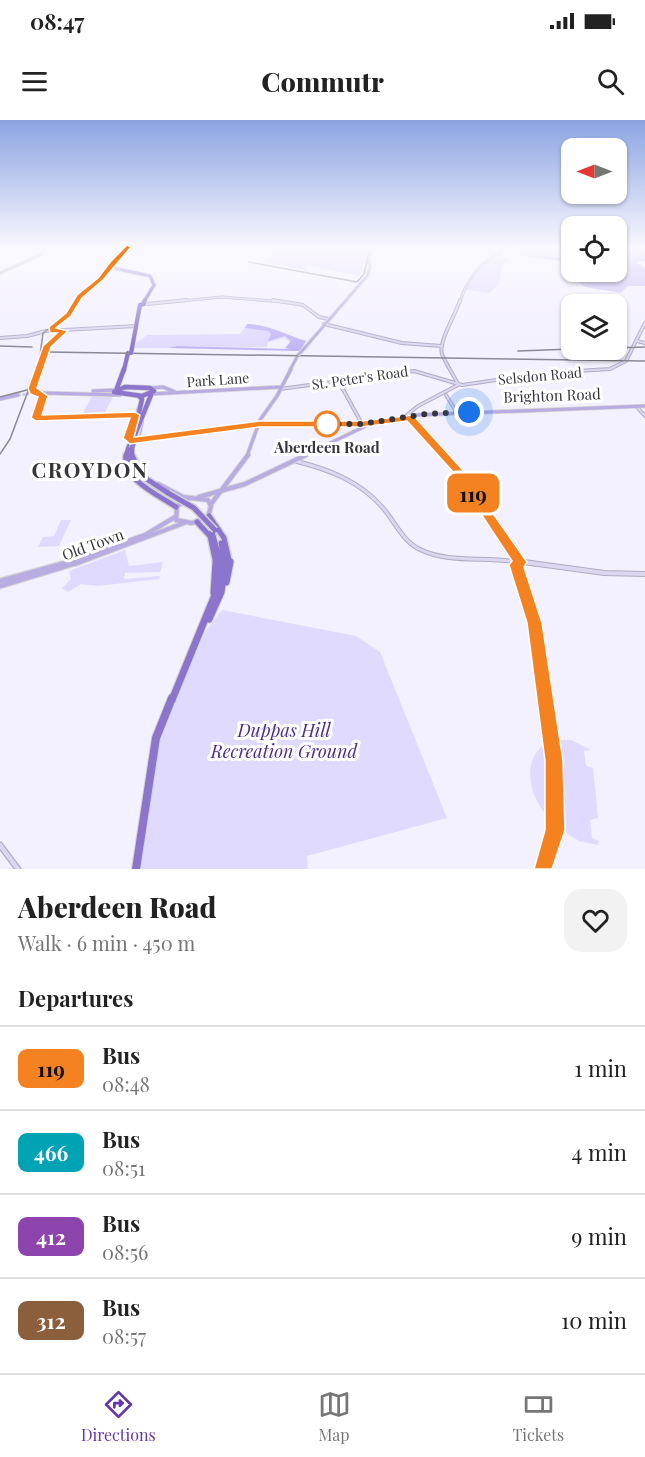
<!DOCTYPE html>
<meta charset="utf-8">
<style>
:root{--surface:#fff;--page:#f2f2f2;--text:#222;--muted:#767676;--line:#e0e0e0;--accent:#6037af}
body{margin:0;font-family:"Playfair Display",serif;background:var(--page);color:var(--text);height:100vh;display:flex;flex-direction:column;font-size:22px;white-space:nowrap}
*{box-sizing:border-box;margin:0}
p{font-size:20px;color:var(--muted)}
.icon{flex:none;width:33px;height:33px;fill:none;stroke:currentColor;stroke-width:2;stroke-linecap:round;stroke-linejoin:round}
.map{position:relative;height:749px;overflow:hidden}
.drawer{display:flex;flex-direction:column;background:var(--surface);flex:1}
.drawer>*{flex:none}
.badge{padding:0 12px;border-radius:9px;font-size:21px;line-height:39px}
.needle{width:39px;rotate:270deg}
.fabs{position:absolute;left:561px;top:18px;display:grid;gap:12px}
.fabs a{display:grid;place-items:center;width:66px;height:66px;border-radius:12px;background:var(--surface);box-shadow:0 2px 4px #0004;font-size:30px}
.you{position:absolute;width:30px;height:30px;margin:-15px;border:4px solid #fff;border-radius:50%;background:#1a73e8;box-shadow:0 0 0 9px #1a73e833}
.map>.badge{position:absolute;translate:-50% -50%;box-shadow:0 0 0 3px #fff}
h2{padding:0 18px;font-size:22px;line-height:54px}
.round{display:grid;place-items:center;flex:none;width:63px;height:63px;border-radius:18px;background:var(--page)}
.head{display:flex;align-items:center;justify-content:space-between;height:102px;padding:0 18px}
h1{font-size:28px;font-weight:800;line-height:45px}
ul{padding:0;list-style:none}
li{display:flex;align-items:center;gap:18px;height:84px;padding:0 18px;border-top:2px solid var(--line)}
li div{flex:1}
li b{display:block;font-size:22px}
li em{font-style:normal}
li .badge{min-width:66px;font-weight:700;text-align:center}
.status{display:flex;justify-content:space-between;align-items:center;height:42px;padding:0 30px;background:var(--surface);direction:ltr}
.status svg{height:16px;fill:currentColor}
header{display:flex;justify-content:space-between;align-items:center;height:78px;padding:0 18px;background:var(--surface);font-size:27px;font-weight:800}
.menu{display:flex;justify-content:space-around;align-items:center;height:84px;border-top:2px solid var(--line);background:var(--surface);font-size:16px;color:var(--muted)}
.menu a{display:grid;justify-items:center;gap:3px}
.menu .active{color:var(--accent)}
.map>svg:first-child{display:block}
.green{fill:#e1daff}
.forest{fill:#c2b5f4}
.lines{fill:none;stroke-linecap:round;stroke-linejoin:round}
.primary-tunnel{stroke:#cdcbd8;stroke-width:3;stroke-dasharray:3 1.5;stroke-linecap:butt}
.secondary-far4-casing{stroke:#b0acc3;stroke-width:3}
.secondary-far3-casing{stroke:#b0acc3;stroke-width:4}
.secondary-far2-casing{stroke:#b0acc3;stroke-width:5}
.secondary-far1-casing{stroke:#b0acc3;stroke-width:6}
.secondary-casing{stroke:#b0acc3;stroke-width:7}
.primary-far3-casing{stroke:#d3d3d5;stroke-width:4}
.primary-far2-casing{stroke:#d3d3d5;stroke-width:4.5}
.primary-far1-casing{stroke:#d3d3d5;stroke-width:6}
.primary-casing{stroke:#d3d3d5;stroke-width:7}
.highway-far5-casing{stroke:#d3d3d5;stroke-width:4.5}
.highway-far4-casing{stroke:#d3d3d5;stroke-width:5}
.highway-far3-casing{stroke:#d3d3d5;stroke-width:6}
.highway-far2-casing{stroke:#d3d3d5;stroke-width:8}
.highway-far1-casing{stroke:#d3d3d5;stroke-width:9}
.highway-casing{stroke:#d3d3d5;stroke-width:10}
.secondary-far4{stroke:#dcd6f0;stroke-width:1.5}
.secondary-far3{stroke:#dcd6f0;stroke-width:2}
.secondary-far2{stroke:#dcd6f0;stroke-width:3}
.secondary-far1{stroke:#dcd6f0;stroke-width:4}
.secondary{stroke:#dcd6f0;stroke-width:4.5}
.primary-far3{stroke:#b9ace1;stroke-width:2}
.primary-far2{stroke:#b9ace1;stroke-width:3}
.primary-far1{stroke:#b9ace1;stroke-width:4}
.primary{stroke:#b9ace1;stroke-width:4.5}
.highway-far5{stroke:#8b75cd;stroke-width:3}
.highway-far4{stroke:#8b75cd;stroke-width:4}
.highway-far3{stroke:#8b75cd;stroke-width:4.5}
.highway-far2{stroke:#8b75cd;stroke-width:5}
.highway-far1{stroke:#8b75cd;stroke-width:7}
.highway{stroke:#8b75cd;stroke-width:8}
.tram{stroke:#898893;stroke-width:1.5}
.rail{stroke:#898893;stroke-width:1.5}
.primary-bridge-casing{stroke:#d3d3d5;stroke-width:4;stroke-linecap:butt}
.highway-bridge-far2-casing{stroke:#d3d3d5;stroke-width:5;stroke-linecap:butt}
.highway-bridge-far1-casing{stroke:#d3d3d5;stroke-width:6;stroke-linecap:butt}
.highway-bridge-casing{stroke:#d3d3d5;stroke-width:8;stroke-linecap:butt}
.primary-bridge{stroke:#b9ace1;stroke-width:2}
.highway-bridge-far2{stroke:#8b75cd;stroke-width:4}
.highway-bridge-far1{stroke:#8b75cd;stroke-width:4.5}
.highway-bridge{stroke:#8b75cd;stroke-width:5}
.line{fill:#f58220;stroke:#fff;stroke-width:1.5}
.walk{stroke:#36353e;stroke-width:6;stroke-dasharray:0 10.8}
.stop-dot{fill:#fff;stroke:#f58220;stroke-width:3}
.labels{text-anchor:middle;stroke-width:6;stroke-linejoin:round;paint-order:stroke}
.far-street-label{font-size:14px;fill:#36353e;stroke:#fff}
.street-label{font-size:15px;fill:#36353e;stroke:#fff}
.stop-label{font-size:15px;font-weight:bold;fill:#36353e;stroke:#fff}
.near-park-label{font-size:18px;font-style:italic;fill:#4b2e87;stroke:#fff}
.district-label{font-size:21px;font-weight:bold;letter-spacing:1.5px;fill:#36353e;stroke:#fff}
</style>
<div class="status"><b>08:47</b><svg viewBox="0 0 49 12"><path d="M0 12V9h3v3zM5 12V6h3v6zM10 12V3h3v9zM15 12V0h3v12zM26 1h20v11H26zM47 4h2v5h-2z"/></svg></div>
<header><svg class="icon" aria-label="menu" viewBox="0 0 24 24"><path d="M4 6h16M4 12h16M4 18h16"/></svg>Commutr<svg class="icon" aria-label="search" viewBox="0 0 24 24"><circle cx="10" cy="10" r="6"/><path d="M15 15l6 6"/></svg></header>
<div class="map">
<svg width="645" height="749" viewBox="0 0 645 749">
<rect width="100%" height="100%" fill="#f3f0ff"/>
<path class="green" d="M 271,127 L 369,127 L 360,156 L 305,145 L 308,151 L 265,142 L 265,138 L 272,137 Z
M 516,127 L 571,127 L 571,140 L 512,133 Z
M 497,137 L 510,140 L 503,144 L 499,164 L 489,173 L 466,170 L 485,144 Z
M 247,204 C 268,204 286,215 306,221 L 301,227 L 303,229 L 285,228 L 292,223 L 284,218 L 268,222 L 267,227 L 177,226 L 167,228 L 134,228 L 135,224 L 147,215 L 240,214 Z
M 92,276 L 113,277 L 104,294 L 83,293 Z
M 61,400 L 71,400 L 59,426 L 38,427 L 43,417 L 54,416 Z
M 125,430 L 129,446 L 163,442 L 160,452 L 125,453 L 124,459 L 160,456 L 159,459 L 98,466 L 81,464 L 68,472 L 62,468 L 71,459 L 69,451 Z
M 222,490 L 356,516 L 380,532 L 447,698 L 307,736 L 308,749 L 140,749 L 158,618 L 205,512 Z
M 558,620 L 571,620 L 591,630 L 584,631 L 586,646 L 593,648 L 598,698 L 590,700 L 592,718 L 599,721 L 598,725 L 579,721 L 559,708 L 555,621 Z
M 545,624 L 550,628 L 553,679 L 551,700 C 531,681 519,643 545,624 Z"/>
<path class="forest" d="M 645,127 L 645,141 L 636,142 L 645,148 L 645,166 L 628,166 L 620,173 C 591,166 576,174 570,142 L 511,134 L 571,139 L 572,152 L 616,152 L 617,128 Z
M 247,204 C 268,204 286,215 306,221 L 300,231 L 167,228 L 177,226 L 290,229 L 285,228 L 291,221 L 285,216 L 268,221 L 271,214 L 268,211 L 245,208 Z"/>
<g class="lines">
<path class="primary-tunnel" d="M 18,275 L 44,272"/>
<g class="secondary-far4-casing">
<path id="secondary-far4" d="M 500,134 L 503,127
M 171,182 L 222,177 L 283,182
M 460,182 C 466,161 481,142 500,133"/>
</g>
<g class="secondary-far3-casing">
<path id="secondary-far3" d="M 273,180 L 303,185 L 319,197 L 328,199
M 147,184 L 187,180
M 324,204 L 402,223 L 441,226
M 27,216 L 46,211 L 136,206
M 0,218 L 27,216
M 637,221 L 645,223
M 339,262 L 362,304
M 458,264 C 453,254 446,244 442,234 C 438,222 456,194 460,180
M 280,269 L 414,251 L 462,265 L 545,253 L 610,249 L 626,241 L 645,203
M 446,275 L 457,293
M 636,286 L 645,296
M 139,287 L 129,320 L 259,304
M 138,319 L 142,301
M 444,336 L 407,295 L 418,286 L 458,265"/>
</g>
<g class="secondary-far2-casing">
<path id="secondary-far2" d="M 443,335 L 458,351 L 520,442
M 295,341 C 328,349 360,361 383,388 C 395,402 402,420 419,429 C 447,443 480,437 510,441
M 520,442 L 535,444"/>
</g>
<g class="secondary-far1-casing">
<path id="secondary-far1" d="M 524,442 L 604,453 L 645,454
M 516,445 L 535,502 L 549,580"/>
</g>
<g class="secondary-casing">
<path id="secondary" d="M 0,725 L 18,749
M 545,749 C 558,692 557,636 549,578"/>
</g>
<g class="primary-far3-casing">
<path id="primary-far3" d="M 0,153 L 40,135 L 48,127
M 302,231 L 367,156 L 370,147 L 368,138 L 375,127
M 290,250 L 298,235"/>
</g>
<g class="primary-far2-casing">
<path id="primary-far2" d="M 151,268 L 163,267 L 175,272
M 93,271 L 115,270
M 43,273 L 120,275
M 151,274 L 281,267
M 0,279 L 18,275
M 385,301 L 417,295 L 645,286
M 259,304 L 362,304 L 387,301
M 247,336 L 260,300 L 277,276 L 291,249
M 303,336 L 372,303"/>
</g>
<g class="primary-far1-casing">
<path id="primary-far1" d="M 158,364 L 183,377 L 208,380 L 211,386 L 208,397 L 192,403 L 176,400 L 177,386 L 189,378
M 199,377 L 245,364 L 306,335
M 211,384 L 248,335
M 65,444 L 145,415 L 175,397
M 75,444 L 184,403"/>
</g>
<g class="primary-casing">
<path id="primary" d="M 0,461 L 69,442
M 0,466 L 79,442"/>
</g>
<g class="highway-far5-casing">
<path id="highway-far5" d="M 129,127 L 109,147 L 150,156 L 154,165 L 144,182"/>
</g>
<g class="highway-far4-casing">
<path id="highway-far4" d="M 143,184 L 145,180
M 132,228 L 140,185 L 144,184
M 124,250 L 128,233"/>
</g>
<g class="highway-far3-casing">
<path id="highway-far3" d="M 125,267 L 150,268 L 154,271 L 142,276 L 114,272 Z
M 117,268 L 124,249
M 138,297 L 142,279 L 139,276
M 136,312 L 151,275
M 132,328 L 132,336
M 126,336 L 129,326"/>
</g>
<g class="highway-far2-casing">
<path id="highway-far2" d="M 126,335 C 122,360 159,375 176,387
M 128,335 L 135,354
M 132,335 L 142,356 L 168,373
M 209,396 L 224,418 L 230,444
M 197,402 L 210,416 L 216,444
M 212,412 L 221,444
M 221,423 L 225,444"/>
</g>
<g class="highway-far1-casing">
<path id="highway-far1" d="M 226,462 L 230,442
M 214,473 L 216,442
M 209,499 L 221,472 L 225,442
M 172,580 L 219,465 L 221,442"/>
</g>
<g class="highway-casing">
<path id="highway" d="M 136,749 L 156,618 L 172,578"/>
</g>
<use href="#secondary-far4" class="secondary-far4"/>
<use href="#secondary-far3" class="secondary-far3"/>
<use href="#secondary-far2" class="secondary-far2"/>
<use href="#secondary-far1" class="secondary-far1"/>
<use href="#secondary" class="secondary"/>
<use href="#primary-far3" class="primary-far3"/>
<use href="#primary-far2" class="primary-far2"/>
<use href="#primary-far1" class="primary-far1"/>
<use href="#primary" class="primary"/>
<use href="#highway-far5" class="highway-far5"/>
<use href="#highway-far4" class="highway-far4"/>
<use href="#highway-far3" class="highway-far3"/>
<use href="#highway-far2" class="highway-far2"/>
<use href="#highway-far1" class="highway-far1"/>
<use href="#highway" class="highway"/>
<path class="tram" d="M 249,142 L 357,162 L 364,154 L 370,127
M 0,277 L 27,270 L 39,243 L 43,213 L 69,194 L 80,176 L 100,160 L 121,136 L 138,127
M 0,334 L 10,319 L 30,266"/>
<path class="rail" d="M 0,226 L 32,227
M 616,228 L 645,227
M 518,231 L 572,229
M 47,232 L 645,241"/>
<g class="primary-bridge-casing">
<path id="primary-bridge" d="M 298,235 L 302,231"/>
</g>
<g class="highway-bridge-far2-casing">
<path id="highway-bridge-far2" d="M 131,233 L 132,228"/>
</g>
<g class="highway-bridge-far1-casing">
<path id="highway-bridge-far1" d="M 132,328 L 136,312"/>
</g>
<g class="highway-bridge-casing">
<path id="highway-bridge" d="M 168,373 L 194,388 L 215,410"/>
</g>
<use href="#primary-bridge" class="primary-bridge"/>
<use href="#highway-bridge-far2" class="highway-bridge-far2"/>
<use href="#highway-bridge-far1" class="highway-bridge-far1"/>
<use href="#highway-bridge" class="highway-bridge"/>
</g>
<linearGradient id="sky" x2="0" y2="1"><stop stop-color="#8aa4e2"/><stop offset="0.55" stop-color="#faf8ff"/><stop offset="1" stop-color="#faf8ff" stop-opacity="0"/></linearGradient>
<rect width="645" height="231" fill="url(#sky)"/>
<path class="line" d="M 127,125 L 131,127 L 103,160 L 82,178 L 71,196 L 56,208 L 68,211 L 51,227 L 37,268 L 48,276 L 42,295 L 135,292 L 140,295 L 134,317 L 259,301 L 362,301 L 413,295 L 461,348 L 527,442 L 524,447 L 542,503 L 563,641 L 565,710 L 552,749 L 534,749 L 545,710 L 545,641 L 527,503 L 509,445 L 512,441 L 454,353 L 407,301 L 362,307 L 259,307 L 130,324 L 123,318 L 130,298 L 36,301 L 31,298 L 38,277 L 30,274 L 28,268 L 43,226 L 57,213 L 50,213 L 49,207 L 66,193 L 77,175 L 98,158 L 111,141 Z"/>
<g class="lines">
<path class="walk" d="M 327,304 L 322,304 L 362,304 L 426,294 L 469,292"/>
</g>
<circle class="stop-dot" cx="327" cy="304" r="12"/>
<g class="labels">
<g class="far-street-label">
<text transform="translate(540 256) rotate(-5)" y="5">Selsdon Road</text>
<text transform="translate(360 258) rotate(-8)" y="5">St. Peter's Road</text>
<text transform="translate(218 260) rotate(-4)" y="5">Park Lane</text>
</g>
<g class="street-label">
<text transform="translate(552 276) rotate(-2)" y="5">Brighton Road</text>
<text transform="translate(93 425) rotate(-20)" y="5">Old Town</text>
</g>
<g class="stop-label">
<text x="327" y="333">Aberdeen Road</text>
</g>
<g class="near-park-label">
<text x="284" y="617">Duppas Hill<tspan x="284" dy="21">Recreation Ground</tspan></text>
</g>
<g class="district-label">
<text x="90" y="358">CROYDON</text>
</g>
</g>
</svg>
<div class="fabs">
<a><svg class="needle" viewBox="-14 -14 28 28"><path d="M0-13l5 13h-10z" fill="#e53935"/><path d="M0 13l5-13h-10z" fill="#767676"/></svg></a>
<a><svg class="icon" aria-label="locate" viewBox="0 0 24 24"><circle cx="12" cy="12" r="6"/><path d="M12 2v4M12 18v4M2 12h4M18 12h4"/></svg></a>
<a><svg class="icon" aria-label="layers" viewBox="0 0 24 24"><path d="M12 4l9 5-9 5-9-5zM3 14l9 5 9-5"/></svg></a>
</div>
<div class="you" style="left:469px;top:292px"></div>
<b class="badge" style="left:473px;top:373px;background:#f58220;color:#111">119</b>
</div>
<section class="drawer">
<div class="head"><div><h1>Aberdeen Road</h1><p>Walk · 6 min · 450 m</p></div><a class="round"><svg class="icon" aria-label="heart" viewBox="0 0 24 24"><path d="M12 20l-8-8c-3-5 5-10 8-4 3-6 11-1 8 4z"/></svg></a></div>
<h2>Departures</h2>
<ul>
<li><span class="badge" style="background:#f58220;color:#111">119</span><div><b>Bus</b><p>08:48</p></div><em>1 min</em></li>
<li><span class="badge" style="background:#00a3b4;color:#fff">466</span><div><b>Bus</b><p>08:51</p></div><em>4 min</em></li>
<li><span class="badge" style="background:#8e44ad;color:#fff">412</span><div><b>Bus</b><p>08:56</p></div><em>9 min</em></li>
<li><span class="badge" style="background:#8b5e3c;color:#fff">312</span><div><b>Bus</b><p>08:57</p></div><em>10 min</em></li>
</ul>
</section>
<nav class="menu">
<a class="active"><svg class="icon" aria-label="directions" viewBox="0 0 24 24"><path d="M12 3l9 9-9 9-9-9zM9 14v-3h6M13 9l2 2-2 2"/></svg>Directions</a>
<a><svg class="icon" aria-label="map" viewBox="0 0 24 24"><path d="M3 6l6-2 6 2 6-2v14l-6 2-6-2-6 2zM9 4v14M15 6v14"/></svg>Map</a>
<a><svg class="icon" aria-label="tickets" viewBox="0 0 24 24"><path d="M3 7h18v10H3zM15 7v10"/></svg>Tickets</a>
</nav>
